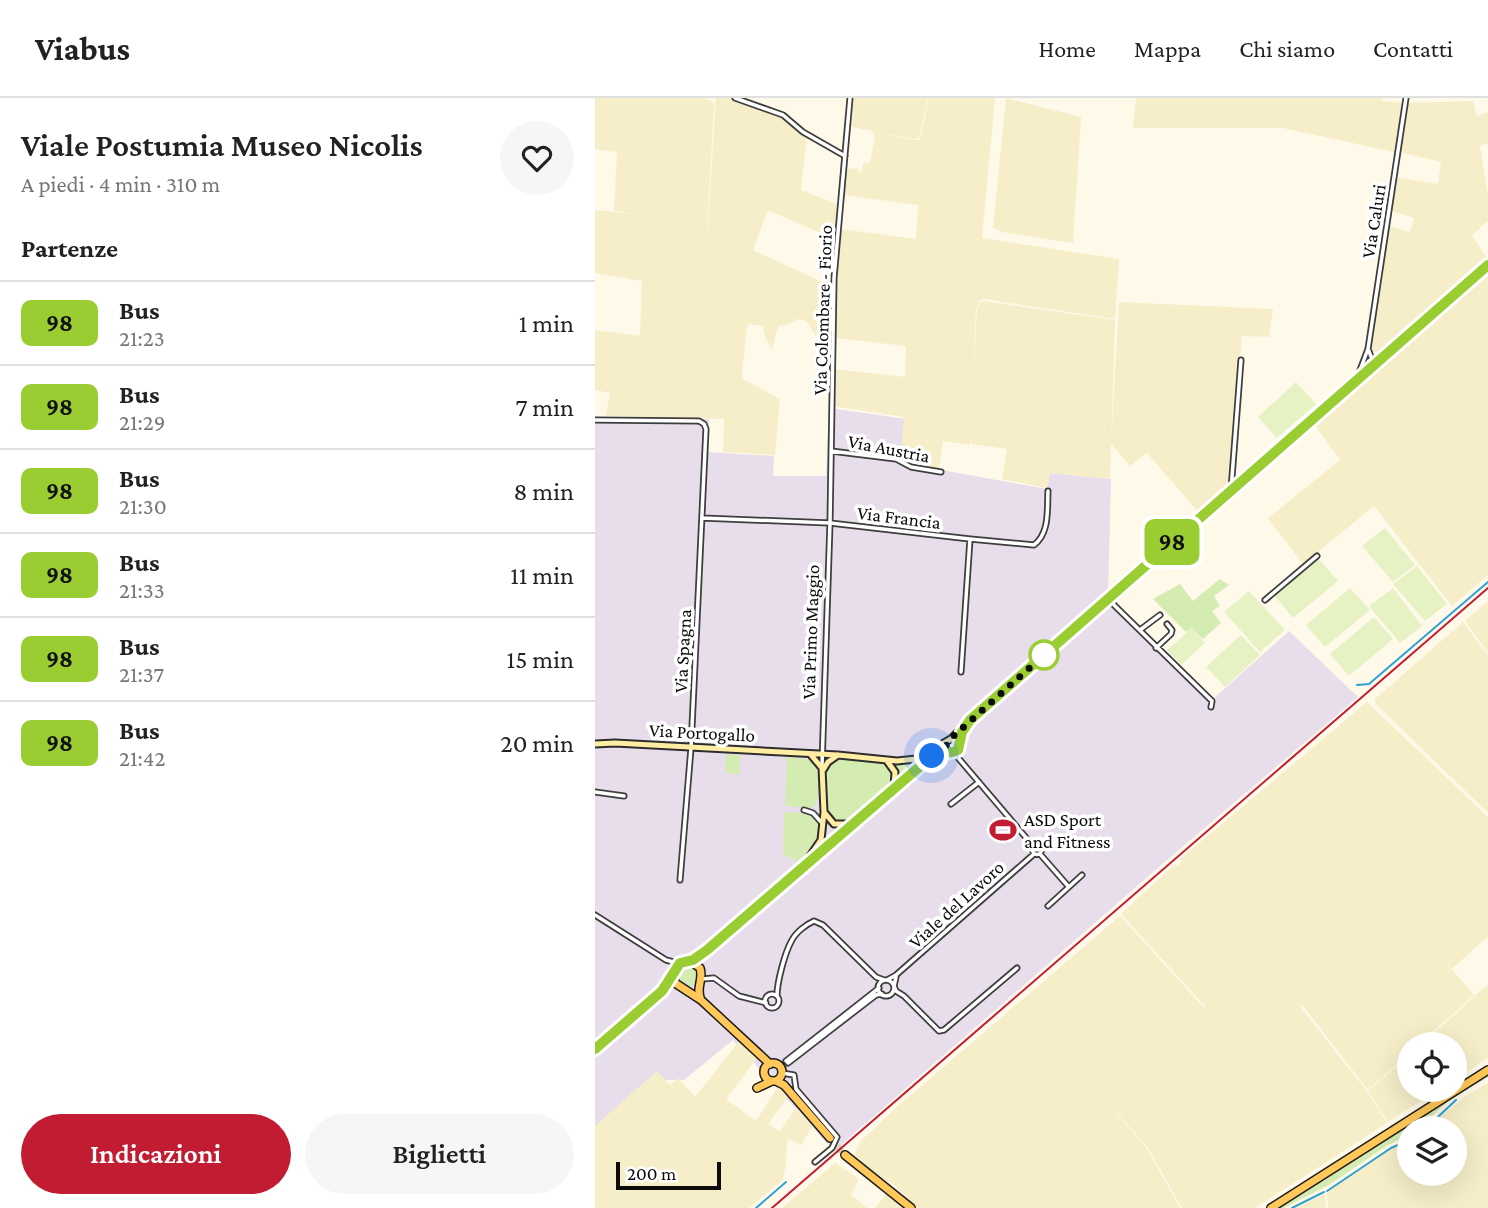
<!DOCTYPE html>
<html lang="it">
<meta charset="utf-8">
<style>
:root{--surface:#fff;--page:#f6f6f6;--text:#222;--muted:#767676;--line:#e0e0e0;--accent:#c21c33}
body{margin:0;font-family:"Crimson Pro",serif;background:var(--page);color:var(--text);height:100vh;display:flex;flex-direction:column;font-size:26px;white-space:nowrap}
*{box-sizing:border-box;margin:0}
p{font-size:23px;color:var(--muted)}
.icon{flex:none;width:38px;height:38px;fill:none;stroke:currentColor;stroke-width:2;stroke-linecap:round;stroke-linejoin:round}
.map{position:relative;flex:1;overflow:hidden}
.side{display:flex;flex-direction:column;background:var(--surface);width:595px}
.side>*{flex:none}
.badge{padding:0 14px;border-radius:10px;font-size:24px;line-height:46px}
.tools{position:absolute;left:802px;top:934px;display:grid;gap:14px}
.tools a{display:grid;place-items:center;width:70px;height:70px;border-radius:50%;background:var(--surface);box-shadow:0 7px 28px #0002;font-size:35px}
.scale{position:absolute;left:21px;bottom:18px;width:105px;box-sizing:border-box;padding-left:7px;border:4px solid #0b0b0b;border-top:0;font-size:19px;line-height:24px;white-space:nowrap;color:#0b0b0b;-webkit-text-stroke:5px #fff;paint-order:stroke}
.you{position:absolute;width:35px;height:35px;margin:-18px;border:5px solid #fff;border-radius:50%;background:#1a73e8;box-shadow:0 0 0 10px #1a73e833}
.map>.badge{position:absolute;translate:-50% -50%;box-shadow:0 0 0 4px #fff}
h2{padding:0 21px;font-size:26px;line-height:63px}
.round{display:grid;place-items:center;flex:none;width:74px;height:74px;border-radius:37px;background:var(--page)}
.overview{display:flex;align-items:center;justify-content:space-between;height:119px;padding:0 21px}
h1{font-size:33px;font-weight:600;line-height:52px}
.button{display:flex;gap:14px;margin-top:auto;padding:14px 21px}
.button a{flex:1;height:80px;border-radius:42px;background:var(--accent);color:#fff;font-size:28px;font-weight:600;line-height:80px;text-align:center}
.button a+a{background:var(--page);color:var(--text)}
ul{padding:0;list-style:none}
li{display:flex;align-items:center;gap:21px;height:84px;padding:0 21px;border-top:2px solid var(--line)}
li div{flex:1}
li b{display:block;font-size:26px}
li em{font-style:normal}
li .badge{min-width:77px;font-weight:700;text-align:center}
header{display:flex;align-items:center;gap:42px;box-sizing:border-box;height:98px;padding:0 35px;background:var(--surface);border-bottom:2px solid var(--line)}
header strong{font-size:33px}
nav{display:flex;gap:38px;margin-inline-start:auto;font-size:24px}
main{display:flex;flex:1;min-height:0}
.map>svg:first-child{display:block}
.industrial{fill:#e8deeb}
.farmland{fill:#f6eec8}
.green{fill:#d4ebb1}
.pitch{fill:#e6f2c4}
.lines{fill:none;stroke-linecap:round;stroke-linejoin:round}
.stream{stroke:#2ea1d4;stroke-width:2}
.primary-tunnel{stroke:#dad5c8;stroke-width:7;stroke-dasharray:7 3.5;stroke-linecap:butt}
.minor-casing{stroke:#3e3e3e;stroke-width:7}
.secondary-casing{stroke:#2d2d2d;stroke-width:9}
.primary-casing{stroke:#1c1c1c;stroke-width:10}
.minor{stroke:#fff;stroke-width:3.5}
.secondary{stroke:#ffeda4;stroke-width:5}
.primary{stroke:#ffc859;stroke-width:7}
.rail{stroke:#c21c33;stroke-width:2}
.line-casing{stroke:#fff;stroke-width:16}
.line{stroke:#9acd32;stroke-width:10}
.walk{stroke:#0b0b0b;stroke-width:7;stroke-dasharray:0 12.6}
.stop-dot{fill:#fff;stroke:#9acd32;stroke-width:3.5}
.labels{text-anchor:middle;stroke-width:7;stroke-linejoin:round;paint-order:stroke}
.street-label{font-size:19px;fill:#0b0b0b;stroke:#fff}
.poi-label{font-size:19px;fill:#0b0b0b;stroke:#fff;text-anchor:start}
</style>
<header>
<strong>Viabus</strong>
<nav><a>Home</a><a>Mappa</a><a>Chi siamo</a><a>Contatti</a></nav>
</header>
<main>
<section class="side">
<div class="overview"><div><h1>Viale Postumia Museo Nicolis</h1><p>A piedi · 4 min · 310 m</p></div><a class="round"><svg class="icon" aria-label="heart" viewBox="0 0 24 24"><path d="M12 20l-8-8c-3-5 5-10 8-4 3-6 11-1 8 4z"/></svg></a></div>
<h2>Partenze</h2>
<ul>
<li><span class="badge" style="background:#9acd32;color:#111">98</span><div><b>Bus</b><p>21:23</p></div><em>1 min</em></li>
<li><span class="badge" style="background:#9acd32;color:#111">98</span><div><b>Bus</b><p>21:29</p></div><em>7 min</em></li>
<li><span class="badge" style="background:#9acd32;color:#111">98</span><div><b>Bus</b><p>21:30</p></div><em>8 min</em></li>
<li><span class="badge" style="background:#9acd32;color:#111">98</span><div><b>Bus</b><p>21:33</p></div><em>11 min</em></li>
<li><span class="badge" style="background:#9acd32;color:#111">98</span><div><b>Bus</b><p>21:37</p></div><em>15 min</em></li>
<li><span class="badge" style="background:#9acd32;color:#111">98</span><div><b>Bus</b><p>21:42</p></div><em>20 min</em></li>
</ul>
<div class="button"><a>Indicazioni</a><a>Biglietti</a></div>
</section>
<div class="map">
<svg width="893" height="1110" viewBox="0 0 893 1110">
<rect width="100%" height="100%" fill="#fff9e9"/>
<path class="industrial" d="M 234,310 L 311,321 L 318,367 L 452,391 L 455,375 L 516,381 L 513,496 L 517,507 L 564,555 L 618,601 L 694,533 L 763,599 L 565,768 L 239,1053 L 138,942 L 89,982 L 61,982 L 0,1034 L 0,319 L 114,321 L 113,354 L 179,358 L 178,378 L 231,378 Z"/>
<path class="farmland" d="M 0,0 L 110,0 L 119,5 L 109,189 L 121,0 L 138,0 L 185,16 L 212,38 L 206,92 L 242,106 L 239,141 L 173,112 L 158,152 L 236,188 L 235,241 L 222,240 L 213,225 L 209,222 L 203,221 L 192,227 L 183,228 L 177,251 L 170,239 L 168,228 L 155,226 L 152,228 L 147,275 L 148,281 L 185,301 L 180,357 L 128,354 L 129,321 L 11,318 L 15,295 L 0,292 L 0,232 L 45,238 L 47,183 L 0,175 L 0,112 L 50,117 L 19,113 L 22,54 L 0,51 Z
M 255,0 L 333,0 L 324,40 L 319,41 L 252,28 Z
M 334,0 L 400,0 L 387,140 L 524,161 L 520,221 L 389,201 L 384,203 L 381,211 L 375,347 L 348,343 L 344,372 L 318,368 L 306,361 L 309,319 L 237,308 L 238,271 L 310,279 L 311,248 L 240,240 L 245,131 L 321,141 L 323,107 L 248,97 L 252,71 L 263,70 L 262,73 L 266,74 L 269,64 L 275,65 L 280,39 L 277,33 L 319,42 L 325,42 Z
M 411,0 L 486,19 L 478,145 L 407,134 L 398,130 Z
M 541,0 L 785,0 L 787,3 L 807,5 L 799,54 L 688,30 L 538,30 Z
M 878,3 L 882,18 L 893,14 L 893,45 L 885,48 L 893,97 L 893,123 L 877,137 L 893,162 L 805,239 L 785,254 L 778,254 L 774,247 L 793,119 L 793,128 L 815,134 L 819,120 L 796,113 L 794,116 L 800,79 L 843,86 L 846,64 L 804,54 L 813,5 Z
M 893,168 L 893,477 L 857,508 L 779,408 L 708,466 L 673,420 L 745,362 L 719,326 Z
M 389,203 L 520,222 L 515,381 L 455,375 L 452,390 L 407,381 L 412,351 L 377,346 L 375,340 L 382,211 L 385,204 Z
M 524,204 L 678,211 L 674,239 L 647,238 L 634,389 L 604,415 L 552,355 L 535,368 L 516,346 Z
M 893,503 L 893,555 L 870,523 Z
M 868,524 L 893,558 L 893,715 L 780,605 L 780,601 Z
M 772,604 L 893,719 L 893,838 L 857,871 L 806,813 L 879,897 L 823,947 L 814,947 L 814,955 L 773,992 L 708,908 L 703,906 L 771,992 L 792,1025 L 660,1110 L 587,1110 L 552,1048 L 493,984 L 551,1049 L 585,1110 L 323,1110 L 299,1087 L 279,1075 L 259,1057 L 266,1043 L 304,1007 L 525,818 L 613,914 L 609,907 L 526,816 L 580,766 L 582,768 L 587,764 L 585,761 Z
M 893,886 L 893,960 L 859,982 L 859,947 L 826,947 Z
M 145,942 L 162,960 L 131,1001 L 161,1023 L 186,984 L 195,996 L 173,1026 L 185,1033 L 201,1010 L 217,1029 L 206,1047 L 192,1040 L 191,1065 L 188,1082 L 154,1110 L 0,1110 L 0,1028 L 62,973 L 75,987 L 83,980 L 100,999 Z
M 814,957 L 814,992 L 843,992 L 793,1024 L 773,993 Z
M 893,985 L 893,1110 L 733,1110 L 732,1093 L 795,1050 L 814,1041 L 814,1076 L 859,1076 L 859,1031 L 829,1031 L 871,998 Z
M 240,1065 L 264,1081 L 256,1097 L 272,1110 L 187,1110 Z
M 293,1094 L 312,1110 L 280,1110 Z
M 730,1095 L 731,1110 L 700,1110 L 727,1097 Z"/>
<path class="green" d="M 625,481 L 634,487 L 619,498 L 625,508 L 617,513 L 626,525 L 608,541 L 597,530 L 591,534 L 558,501 L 585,486 L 598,503 Z
M 131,656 L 145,657 L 145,676 L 130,675 Z
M 192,659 L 212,661 L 220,666 C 223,673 227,705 218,709 C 211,711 197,708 190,708 Z
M 245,660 L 287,664 L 292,666 L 298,675 L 295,687 L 253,722 L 240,723 L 233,715 L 230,673 L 238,662 Z
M 326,662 L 327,663 L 302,683 L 302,675 L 297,665 L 319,665 Z
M 189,714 L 218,716 L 224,725 L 222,740 L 205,765 L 188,756 Z
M80 877a12 12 0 1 1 24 0a12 12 0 1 1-24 0Z
M 893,974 L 893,979 L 856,1001 L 822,1031 L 814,1031 L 814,1037 L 793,1047 L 734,1087 L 689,1110 L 681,1110 Z"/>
<path class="pitch" d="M 701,284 L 721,306 L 682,340 L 663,319 Z
M 790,430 L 820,467 L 798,484 L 767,448 Z
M 723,460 L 743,483 L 698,520 L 679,497 Z
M 822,468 L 852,506 L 830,523 L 798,486 Z
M 755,490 L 775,512 L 730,549 L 711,527 Z
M 798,490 L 827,528 L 805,545 L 774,508 Z
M 654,493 L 690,532 L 665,554 L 629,514 Z
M 779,519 L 798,541 L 754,578 L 735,556 Z
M 597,530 L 610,545 L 586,567 L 572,552 Z
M 646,537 L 665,557 L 630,589 L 611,569 Z"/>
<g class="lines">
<path class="stream" d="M 762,587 L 774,586 L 893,484
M 830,1031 L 861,1002
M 732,1093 L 796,1050 L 814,1042
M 161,1110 L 191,1084
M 697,1110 L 729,1094"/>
<path class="primary-tunnel" d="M 235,1040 L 250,1057"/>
<g class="minor-casing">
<path id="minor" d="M 140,0 L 188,17 L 208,34 L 250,58
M 773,251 L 777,261 L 776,268
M 762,280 L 773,251 L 811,0
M 0,322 L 104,323 L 109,326 L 111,331 L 96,650 L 85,782
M 236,353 L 301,361 L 316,369 L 346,374
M 636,392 L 646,262
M 107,420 L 235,425 L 375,441 L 439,447 C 455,435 452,411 453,393
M 515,498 L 519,507 L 617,603 L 616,609
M 670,502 L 722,458
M 545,532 L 565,517
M 561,550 L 576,536 L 577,532 L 572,526
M 366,574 L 375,441
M 359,655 L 439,749
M 227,667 L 235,425 L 239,180 L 255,0
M 0,694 L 29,698
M 356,706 L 384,684
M 209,712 L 218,715 L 226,724
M437.5 752a4.5 4.5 0 1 1 9 0a4.5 4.5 0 1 1-9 0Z
M 445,756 L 473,788
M 453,808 L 487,777
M 0,817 L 71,862 L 82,865
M 301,879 L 299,888 L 301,893 L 309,898 L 344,933 L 349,932 L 422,870
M 107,881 L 119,880 L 144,898 L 171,905
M 292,882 L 301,877 L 439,756
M283 890a8 8 0 1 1 16 0a8 8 0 1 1-16 0Z
M170 903a7 7 0 1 1 14 0a7 7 0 1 1-14 0Z
M 182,898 C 182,884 190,854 197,842 C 201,834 212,826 219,823 L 228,827 L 281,879 L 289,882
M 191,963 L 284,890
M 193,965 L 281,897 L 287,896
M 187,975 L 199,977 L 201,991 L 242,1039 L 237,1050 L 220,1064"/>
</g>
<g class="secondary-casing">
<path id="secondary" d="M 0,646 L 20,645 L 243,657 L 302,663 L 321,661 L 343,648
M 342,649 L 356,641 L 375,622 L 893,167
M 292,663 L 300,674 L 299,689
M 228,672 L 233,664 L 243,657
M 229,714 L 239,726 L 255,726
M 215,758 L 226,742 L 229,714 L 227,670 L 216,657
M 95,863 L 112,852 L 337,658 C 346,652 355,657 363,652 L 369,631"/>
</g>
<g class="primary-casing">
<path id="primary" d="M 106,902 C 100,890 109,882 105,870 L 95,863 L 84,865 L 78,873 L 80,885 L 106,902 L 175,966
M 0,951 L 67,893 L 78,878
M169 974a9 9 0 1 1 18 0a9 9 0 1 1-18 0Z
M 181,983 L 189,987 L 235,1040
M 162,990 L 177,983
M 250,1057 L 316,1110
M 676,1110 L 893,972"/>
</g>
<use href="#minor" class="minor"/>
<use href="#secondary" class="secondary"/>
<use href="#primary" class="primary"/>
<path class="rail" d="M 177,1110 L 893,490"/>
</g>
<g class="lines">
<g class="line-casing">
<path id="line" d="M 0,951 L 67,893 L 85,865 L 98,862 L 112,852 L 337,658 C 346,652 354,657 363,652 L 367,634 L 375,622 L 893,167"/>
</g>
<use href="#line" class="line"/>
<path class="walk" d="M 337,658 L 345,653 L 354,653 L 351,648 L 353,643 L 449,557"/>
</g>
<defs>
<g id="stadium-bare" transform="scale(2.1)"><path d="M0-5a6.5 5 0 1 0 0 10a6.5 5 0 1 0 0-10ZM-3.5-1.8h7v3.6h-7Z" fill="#c21c33" stroke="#fff" stroke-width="2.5" paint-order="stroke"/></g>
</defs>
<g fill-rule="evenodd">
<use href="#stadium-bare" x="408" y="732"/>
</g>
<circle class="stop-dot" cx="449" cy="557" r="14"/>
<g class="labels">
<g class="street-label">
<text transform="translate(778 123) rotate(-81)" y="7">Via Caluri</text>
<text transform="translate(227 212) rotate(-88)" y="7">Via Colombare - Fiorio</text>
<text transform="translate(294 350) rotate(11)" y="7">Via Austria</text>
<text transform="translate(304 419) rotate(7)" y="7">Via Francia</text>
<text transform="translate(215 534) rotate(-88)" y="7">Via Primo Maggio</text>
<text transform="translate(87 553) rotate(-87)" y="7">Via Spagna</text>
<text transform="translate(107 634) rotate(3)" y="7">Via Portogallo</text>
<text transform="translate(361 806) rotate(-42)" y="7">Viale del Lavoro</text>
</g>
<g class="poi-label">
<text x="429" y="728">ASD Sport<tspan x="429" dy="22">and Fitness</tspan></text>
</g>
</g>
</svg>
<div class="tools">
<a><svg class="icon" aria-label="locate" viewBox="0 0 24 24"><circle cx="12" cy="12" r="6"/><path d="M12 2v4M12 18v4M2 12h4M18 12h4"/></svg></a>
<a><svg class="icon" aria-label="layers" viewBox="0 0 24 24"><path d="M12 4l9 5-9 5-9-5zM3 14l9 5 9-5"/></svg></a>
</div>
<div class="scale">200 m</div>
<div class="you" style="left:337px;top:658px"></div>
<b class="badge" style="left:577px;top:444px;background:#9acd32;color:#111">98</b>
</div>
</main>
